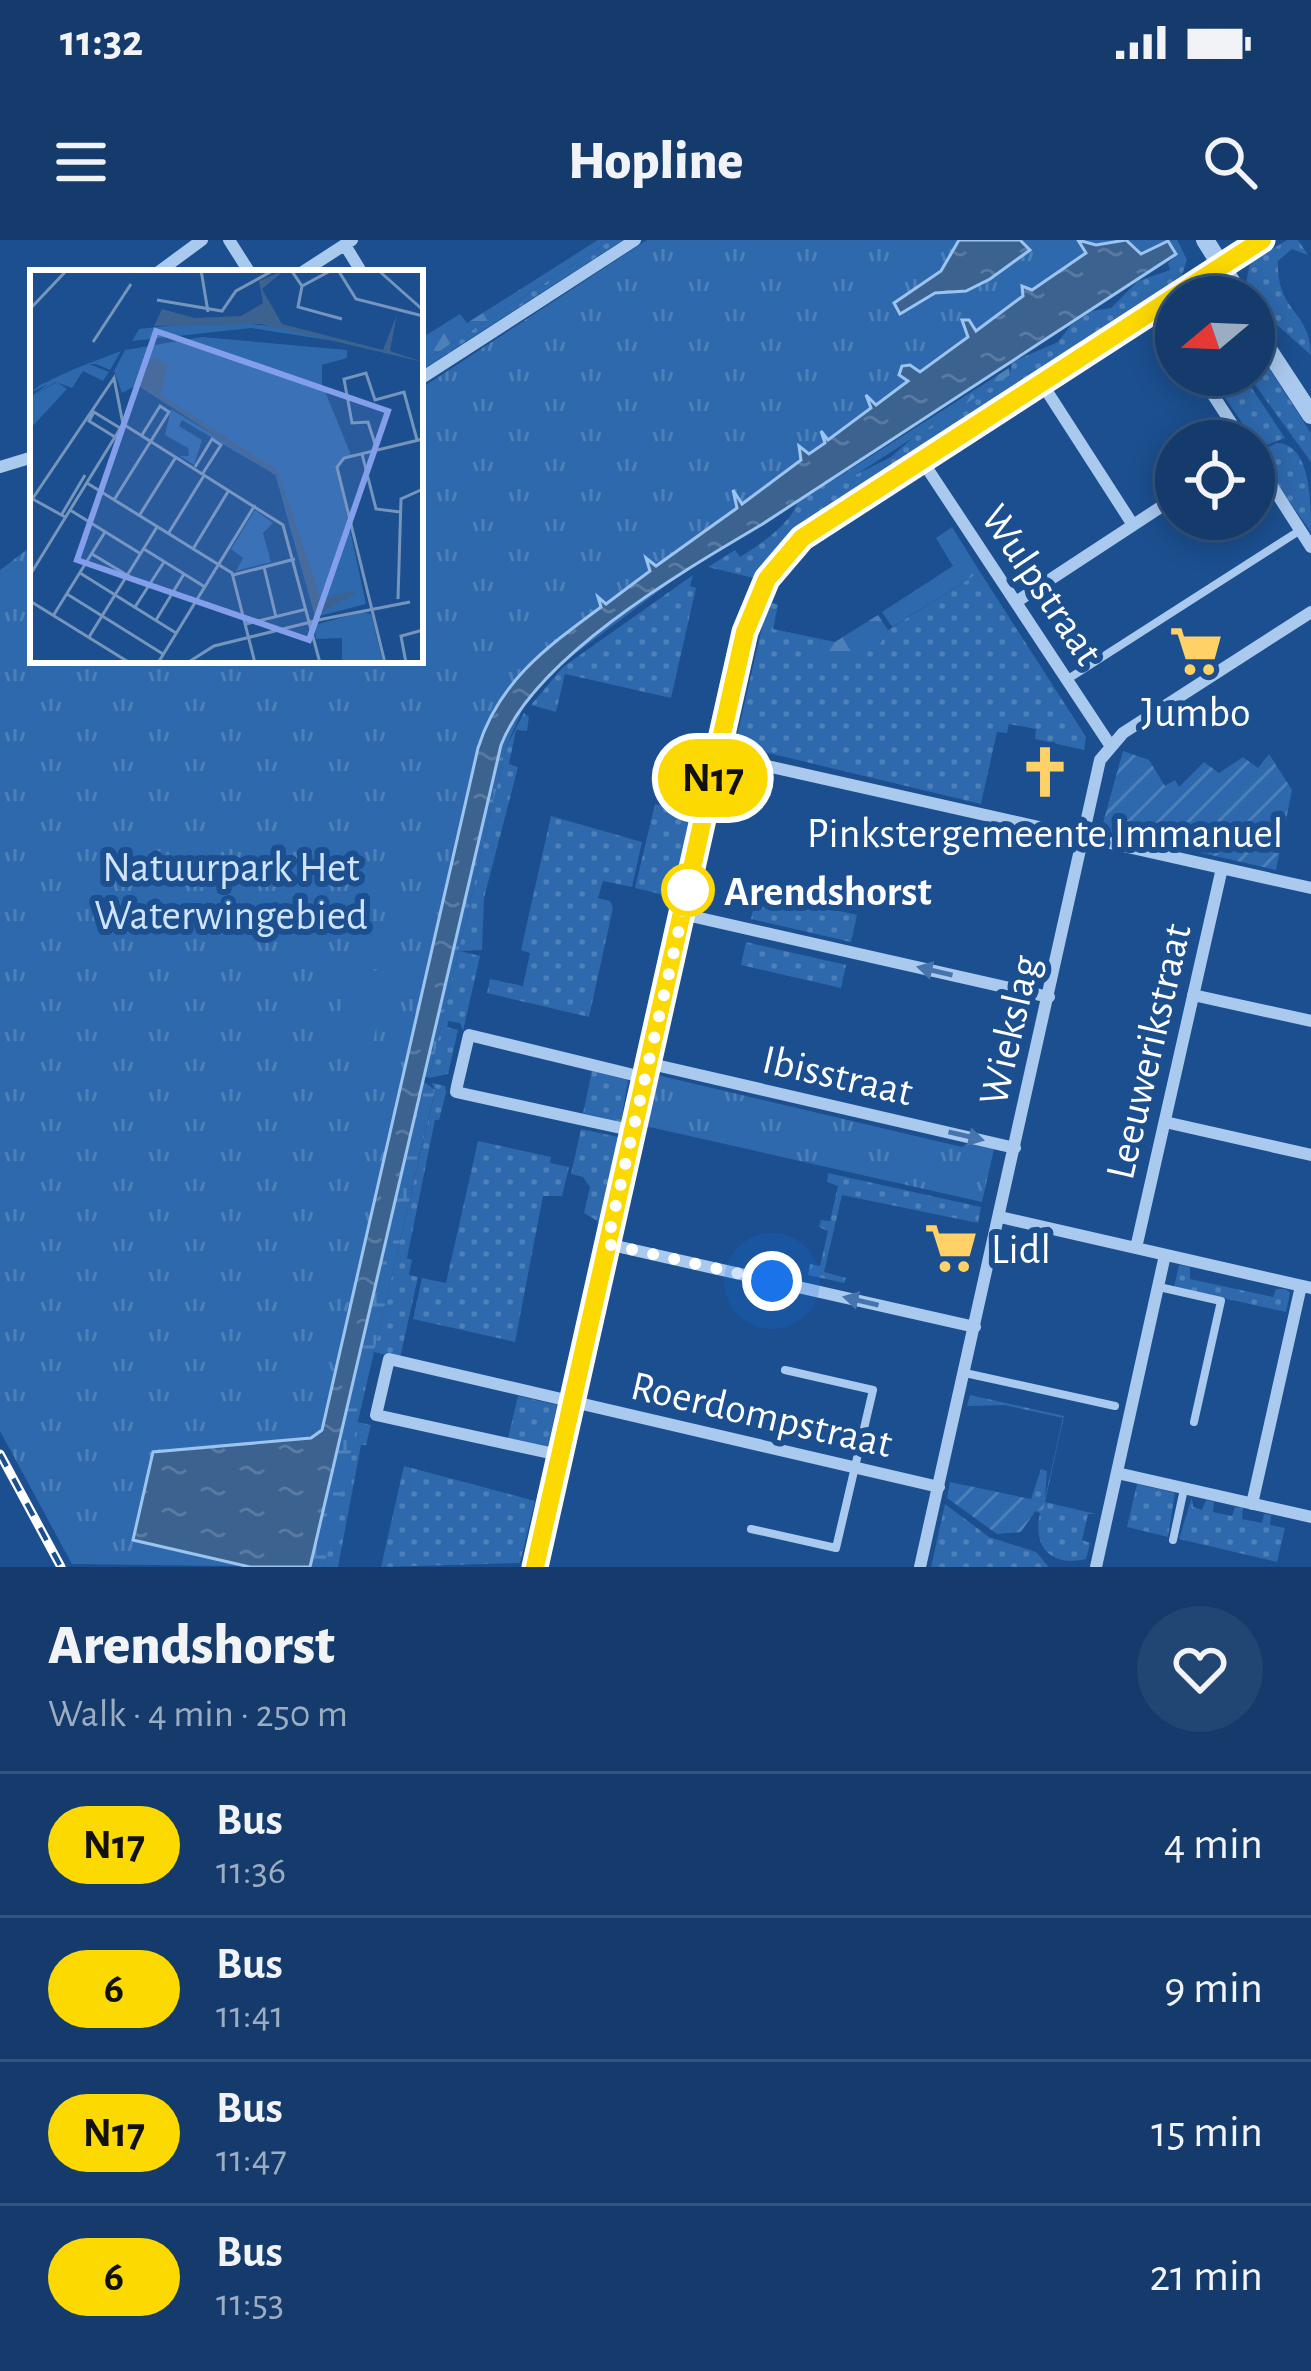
<!DOCTYPE html>
<meta charset="utf-8">
<style>
:root{--surface:#143b6b;--page:#214673;--text:#f1f3f6;--muted:#9dadc1;--line:#33557e}
body{margin:0;font-family:"Alegreya Sans",sans-serif;background:var(--page);color:var(--text);height:100vh;display:flex;flex-direction:column;font-size:45px;white-space:nowrap}
*{box-sizing:border-box;margin:0}
p{font-size:39px;color:var(--muted)}
.icon{flex:none;width:66px;height:66px;fill:none;stroke:currentColor;stroke-width:2;stroke-linecap:round;stroke-linejoin:round}
.map{position:relative;height:1327px;overflow:hidden}
.drawer{display:flex;flex-direction:column;background:var(--surface);flex:1}
.drawer>*{flex:none}
.badge{padding:0 24px;border-radius:39px;font-size:42px;line-height:78px}
.needle{width:78px;rotate:251deg}
.buttons{position:absolute;left:1155px;top:36px;display:grid;gap:24px}
.buttons a{display:grid;place-items:center;width:120px;height:120px;border-radius:50%;background:var(--surface);box-shadow:0 6px 30px #0003,0 0 0 3px var(--line);font-size:60px}
.you{position:absolute;width:60px;height:60px;margin:-30px;border:9px solid #fff;border-radius:50%;background:#1a73e8;box-shadow:0 0 0 18px #1a73e833}
.map>.badge{position:absolute;translate:-50% -50%;box-shadow:0 0 0 6px #fff}
.round{display:grid;place-items:center;flex:none;width:126px;height:126px;border-radius:63px;background:var(--page)}
.headline{display:flex;align-items:center;justify-content:space-between;height:204px;padding:0 48px}
h1{font-size:57px;font-weight:800;line-height:90px}
ul{padding:0;list-style:none}
li{display:flex;align-items:center;gap:36px;height:144px;padding:0 48px;border-top:3px solid var(--line)}
li div{flex:1}
li b{display:block;font-size:45px}
li em{font-style:normal}
li .badge{min-width:132px;font-weight:700;text-align:center}
.status{display:flex;justify-content:space-between;align-items:center;height:84px;padding:0 60px;background:var(--surface);direction:ltr}
.status svg{height:33px;fill:currentColor}
header{display:flex;justify-content:space-between;align-items:center;height:156px;padding:0 48px;background:var(--surface);font-size:54px;font-weight:800}
.map>svg:first-child{display:block}
.grass{fill:url(#grass-dots)}
.forest{fill:url(#forest-firs)}
.wetland{fill:url(#wetland-marsh)}
.park{fill:url(#park-tufts)}
.garden{fill:url(#garden-furrows)}
.pitch{fill:#2e69ad}
.water{fill:url(#water-ripples);stroke:#9cc4f0;stroke-width:3}
.lines{fill:none;stroke-linecap:round;stroke-linejoin:round}
.service{stroke:#a9c9ee;stroke-width:8}
.minor{stroke:#a9c9ee;stroke-width:12}
.tertiary{stroke:#a9c9ee;stroke-width:18}
.rail-casing{stroke:#fff;stroke-width:9}
.rail{stroke:#1b4f8f;stroke-width:4.5;stroke-dasharray:14;stroke-linecap:butt}
.oneway{fill:#4674ac}
.line-casing{stroke:#fff;stroke-width:27}
.line{stroke:#fcd900;stroke-width:18}
.walk{stroke:#fff;stroke-width:12;stroke-dasharray:0 21.6}
.stop-dot{fill:#fff;stroke:#fcd900;stroke-width:6}
.labels{text-anchor:middle;stroke-width:12;stroke-linejoin:round;paint-order:stroke}
.street-label{font-size:42px;fill:#fff;stroke:#1b4f8f}
.poi-label{font-size:42px;fill:#fff;stroke:#1b4f8f}
.park-label{font-size:42px;fill:#cfe3fa;stroke:#1b4f8f}
.stop-label{font-size:42px;font-weight:bold;fill:#fff;stroke:#1b4f8f;text-anchor:start}
.inset-road{fill:none;stroke:#7695bc;stroke-width:3}
.view{fill:#839eea;fill-opacity:0.15;stroke:#839eea;stroke-width:6}
.inset-edge{fill:none;stroke:#fff;stroke-width:6}
</style>
<div class="status"><b>11:32</b><svg viewBox="0 0 49 12"><path d="M0 12V9h3v3zM5 12V6h3v6zM10 12V3h3v9zM15 12V0h3v12zM26 1h20v11H26zM47 4h2v5h-2z"/></svg></div>
<header><svg class="icon" aria-label="menu" viewBox="0 0 24 24"><path d="M4 6h16M4 12h16M4 18h16"/></svg>Hopline<svg class="icon" aria-label="search" viewBox="0 0 24 24"><circle cx="10" cy="10" r="6"/><path d="M15 15l6 6"/></svg></header>
<div class="map">
<svg width="1311" height="1327" viewBox="0 0 1311 1327">
<defs>
<pattern id="grass-dots" width="8" height="8" patternUnits="userSpaceOnUse" patternTransform="scale(3)"><rect width="8" height="8" fill="#2e69ad"/><path d="M2 2h.1M6 6h.1" fill="none" stroke="#4d80b9" stroke-width="1.8" stroke-linecap="round"/></pattern>
<pattern id="forest-firs" width="22" height="20" patternUnits="userSpaceOnUse" patternTransform="scale(3)"><rect width="22" height="20" fill="#2e69ad"/><path d="M5 1l3.5 6h-7zM16 11l3.5 6h-7z" fill="#4d80b9"/></pattern>
<pattern id="wetland-marsh" width="20" height="14" patternUnits="userSpaceOnUse" patternTransform="scale(3)"><rect width="20" height="14" fill="#2e69ad"/><path d="M1 5h8M5 5V1M11 12h8M15 12V8" fill="none" stroke="#4d80b9"/></pattern>
<pattern id="park-tufts" width="24" height="20" patternUnits="userSpaceOnUse" patternTransform="scale(3)"><rect width="24" height="20" fill="#2e69ad"/><path d="M3 7l-1-3M5 7V3M7 7l1-3M15 17l-1-3M17 17v-4M19 17l1-3" fill="none" stroke="#4d80b9"/></pattern>
<pattern id="garden-furrows" width="10" height="10" patternUnits="userSpaceOnUse" patternTransform="scale(3)"><rect width="10" height="10" fill="#2e69ad"/><path d="M-1 1l2-2M0 10L10 0M9 11l2-2" fill="none" stroke="#4d80b9"/></pattern>
<pattern id="water-ripples" width="26" height="14" patternUnits="userSpaceOnUse" patternTransform="scale(3)"><rect width="26" height="14" fill="#3c6290"/><path d="M2 4q2-2 4 0t4 0M15 11q2-2 4 0t4 0" fill="none" stroke="#597aa1"/></pattern>
</defs>
<rect width="100%" height="100%" fill="#1b4f8f"/>
<path class="grass" d="M 611,0 L 623,0 L 420,131 L 420,124 Z
M 1169,0 L 1177,0 L 1187,20 L 1181,38 L 804,282 L 754,338 L 708,327 L 735,310 L 740,317 C 761,304 793,282 798,260 L 831,238 L 841,242 L 891,217 L 918,193 L 1010,135 L 1012,122 L 1058,102 L 1071,85 L 1092,71 L 1111,68 L 1138,41 L 1170,30 L 1168,23 L 1178,15 Z
M 1287,0 L 1298,0 L 1308,15 L 1292,9 L 1278,21 C 1276,72 1311,71 1311,115 L 1267,76 L 1246,43 L 1250,23 Z
M 1254,105 L 1311,193 L 1311,222 L 1248,135 L 1254,135 Z
M 1210,135 L 1243,135 L 1285,198 L 1254,210 L 1254,201 Z
M 1277,203 C 1311,204 1311,262 1311,292 L 1255,213 Z
M 980,332 L 1086,497 L 1084,510 L 1035,499 L 1036,489 L 1009,484 L 1007,493 L 997,492 L 981,564 L 735,505 L 768,361 L 778,365 L 773,389 L 821,399 L 817,417 L 879,405 L 888,390 Z
M 693,335 L 690,346 L 696,348 L 671,458 L 565,434 L 556,472 L 531,465 L 563,427 Z
M 524,473 L 529,477 L 527,491 L 516,490 L 509,524 L 518,527 L 484,658 L 482,710 L 460,711 L 480,716 L 463,791 L 460,783 L 448,781 L 447,787 L 458,790 L 448,834 L 429,838 L 506,507 Z
M 668,509 L 704,517 L 695,556 L 659,550 Z
M 655,564 L 686,571 L 690,579 L 673,657 L 635,648 Z
M 551,576 L 642,602 L 632,647 L 603,641 L 598,658 L 610,661 L 613,668 L 589,777 L 487,753 L 490,739 L 523,746 L 530,713 L 521,710 Z
M 757,652 L 857,675 L 851,702 L 751,679 Z
M 746,702 L 846,725 L 841,748 L 741,725 Z
M 592,831 L 628,840 L 621,882 L 583,873 Z
M 432,843 L 445,846 L 446,853 L 439,880 L 435,880 L 407,1018 L 412,1020 L 409,1035 L 418,1037 L 400,1118 L 374,1112 L 435,851 Z
M 581,889 L 618,897 L 599,982 L 584,973 L 590,947 L 583,937 L 571,934 Z
M 478,901 L 551,917 L 550,923 L 569,927 L 562,956 L 543,956 L 515,1102 L 413,1079 L 422,1038 L 446,1043 Z
M 828,933 L 981,967 L 978,983 L 842,955 L 824,1032 L 846,1038 L 844,1043 L 808,1035 L 810,1024 L 820,1026 L 828,991 L 819,987 L 821,980 L 830,981 L 838,946 L 827,942 Z
M 1179,1025 L 1190,1027 L 1190,1039 L 1273,1057 L 1276,1049 L 1285,1049 L 1290,1053 L 1286,1072 L 1174,1047 Z
M 970,1155 L 1064,1176 L 1045,1262 L 1096,1274 L 1088,1274 L 1082,1300 L 1090,1303 L 1086,1319 C 1052,1327 1032,1308 1040,1273 L 1035,1271 L 1045,1263 L 1031,1259 L 1041,1229 L 1047,1231 L 1045,1258 L 1063,1178 L 1005,1165 L 967,1166 Z
M 518,1156 L 557,1165 L 548,1207 L 508,1198 Z
M 357,1182 L 371,1185 L 366,1205 L 361,1205 L 338,1327 L 324,1327 Z
M 404,1226 L 535,1261 L 520,1323 L 381,1327 Z
M 1137,1244 L 1175,1253 L 1168,1297 L 1127,1287 Z
M 1192,1257 L 1193,1267 L 1202,1270 L 1206,1260 L 1214,1262 L 1213,1272 L 1232,1276 L 1235,1267 L 1243,1268 L 1242,1279 L 1262,1283 L 1264,1274 L 1271,1275 L 1270,1285 L 1285,1288 L 1277,1322 L 1179,1299 Z
M 945,1264 L 989,1297 L 1036,1312 L 1049,1327 L 931,1327 Z"/>
<path class="forest" d="M 598,0 L 611,0 L 420,124 L 420,99 L 460,74 L 467,83 Z
M 1009,128 L 1010,135 L 840,245 L 832,241 Z
M 952,287 L 980,332 L 892,387 L 882,372 L 953,326 L 936,298 Z
M 878,375 L 888,390 L 879,405 L 863,410 L 849,425 L 816,417 L 821,399 L 835,402 Z"/>
<path class="wetland" d="M 517,470 L 521,473 L 506,507 L 429,838 L 424,836 L 501,505 Z
M 423,841 L 435,850 L 324,1327 L 310,1327 Z"/>
<path class="park" d="M 647,0 L 1177,0 L 1183,12 L 695,324 L 544,437 L 518,468 L 502,505 L 310,1327 L 72,1324 L 0,1191 L 0,330 L 33,305 L 33,420 L 420,420 L 420,149 Z
M 657,835 L 962,907 L 968,903 L 994,909 L 982,962 L 645,886 Z"/>
<path class="garden" d="M 1123,511 L 1149,520 L 1165,546 L 1175,540 L 1179,547 L 1204,522 L 1219,533 L 1243,517 L 1258,528 L 1269,514 L 1292,550 L 1276,630 L 1101,590 Z
M 950,1242 L 1045,1262 L 1043,1271 L 1036,1270 L 1021,1292 L 997,1294 L 947,1258 Z"/>
<path class="pitch" d="M 349,725 L 387,733 L 372,808 L 334,800 Z"/>
<path class="water" d="M 959,0 L 1020,0 L 1030,10 L 990,39 L 966,51 L 935,53 L 900,74 L 894,63 L 941,31 Z
M 1078,0 L 1096,5 L 1126,0 L 1141,14 L 1168,1 L 1176,14 L 761,285 C 683,331 535,417 501,505 L 310,1327 L 250,1327 L 133,1300 L 153,1212 L 311,1198 L 322,1190 L 478,508 C 499,441 547,407 601,367 L 598,357 L 606,364 L 650,331 L 646,318 L 656,326 L 737,268 L 733,250 L 742,264 L 801,220 L 799,206 L 809,214 L 825,203 L 821,191 L 828,200 L 871,168 L 866,155 L 876,165 L 908,141 L 899,135 L 902,126 L 910,125 L 920,132 L 968,97 L 962,80 L 969,80 L 976,91 L 1023,56 L 1022,46 L 1032,50 L 1086,13 Z"/>
<g class="lines">
<path class="service" d="M 1068,439 L 1299,291
M 1159,1047 L 1221,1061 L 1194,1182
M 965,1133 L 1115,1166
M 751,1289 L 836,1308 L 873,1150 L 785,1130
M 1173,1300 L 1184,1249"/>
<path class="minor" d="M 229,0 L 250,33
M 345,5 L 362,33
M 157,33 L 202,0
M 301,33 L 352,0
M 1157,68 L 1176,97
M 1200,135 L 1243,201
M 420,139 L 635,0
M 1041,142 L 1133,285
M 1254,218 L 1311,307
M 921,219 L 1110,505
M 0,227 L 33,217
M 1016,362 L 1176,257
M 718,515 L 1311,648
M 682,674 L 1049,757
M 1193,755 L 1311,781
M 647,823 L 1015,908
M 1165,882 L 1311,915
M 630,890 L 456,852 L 457,846 L 469,795 L 642,837
M 1000,977 L 1311,1048
M 607,1004 L 975,1087
M 1136,1008 L 1222,628
M 559,1215 L 376,1175 L 389,1119 L 939,1247
M 1117,1233 L 1311,1277
M 1252,1264 L 1301,1046
M 535,1327 L 745,392 L 767,339 L 803,298 L 1262,0
M 920,1327 L 1100,520 L 1123,493 L 1311,372
M 1096,1327 L 1165,1015"/>
<path class="tertiary" d="M 1205,0 L 1241,57
M 1254,88 L 1311,175"/>
<g class="rail-casing">
<path id="rail" d="M 0,1214 L 61,1327"/>
</g>
<use href="#rail" class="rail"/>
</g>
<defs><path id="oneway-solid" d="M-6-.8H1V-3.2L6.5 0L1 3.2V.8H-6Z" transform="scale(3)"/></defs>
<g class="oneway">
<use href="#oneway-solid" transform="translate(935 731) rotate(-167)"/>
<use href="#oneway-solid" transform="translate(966 896) rotate(13)"/>
<use href="#oneway-solid" transform="translate(861 1061) rotate(-167)"/>
</g>
<g class="lines">
<g class="line-casing">
<path id="line" d="M 535,1327 L 745,392 L 767,339 L 802,298 L 1262,0"/>
</g>
<use href="#line" class="line"/>
<path class="walk" d="M 688,650 L 607,1004 L 772,1041"/>
</g>
<defs>
<g id="supermarket-bare" transform="scale(4.14)"><path d="M-6-5.5h2.5l.6 2H6L4.5 2H-2.5L-4.4-4H-6ZM-1.5 3.2a1.3 1.3 0 1 0 .1 0ZM3 3.2a1.3 1.3 0 1 0 .1 0Z" fill="#ffd166" stroke="#1b4f8f" stroke-width="2.5" paint-order="stroke"/></g>
<g id="church-bare" transform="scale(4.14)"><path d="M-1.2-6h2.4v3.5h3.3v2.4h-3.3V6h-2.4V-.1h-3.3v-2.4h3.3Z" fill="#ffd166" stroke="#1b4f8f" stroke-width="2.5" paint-order="stroke"/></g>
</defs>
<g fill-rule="evenodd">
<use href="#supermarket-bare" x="1196" y="411"/>
<use href="#church-bare" x="1045" y="532"/>
<use href="#supermarket-bare" x="951" y="1008"/>
</g>
<circle class="stop-dot" cx="688" cy="650" r="24"/>
<g class="labels">
<g class="street-label">
<text transform="translate(1043 344) rotate(56)" y="15">Wulpstraat</text>
<text transform="translate(1008 790) rotate(-77)" y="15">Wiekslag</text>
<text transform="translate(1147 811) rotate(-77)" y="15">Leeuwerikstraat</text>
<text transform="translate(838 834) rotate(13)" y="15">Ibisstraat</text>
<text transform="translate(762 1173) rotate(13)" y="15">Roerdompstraat</text>
</g>
<g class="poi-label">
<text x="1196" y="486">Jumbo</text>
<text x="1045" y="607">Pinkstergemeente Immanuel</text>
<text x="991" y="1023" text-anchor="start">Lidl</text>
</g>
<g class="park-label">
<text x="231" y="641">Natuurpark Het<tspan x="231" dy="48">Waterwingebied</tspan></text>
</g>
<g class="stop-label">
<text x="724" y="665">Arendshorst</text>
</g>
</g>
<g transform="translate(30 30)">
<rect width="393" height="393" fill="#1b4f8f"/>
<path d="M 91,81 L 80,100 L 66,94 L 59,94 L 79,102 L 73,111 L 53,101 L 42,118 L 26,112 L 0,127 L 18,114 L 0,123 L 10,115 L 44,99 ZM 141,139 L 239,199 L 244,204 L 152,150 L 149,156 L 172,170 L 164,195 L 150,186 L 159,186 L 158,178 L 135,165 ZM 225,240 L 243,253 L 233,263 L 241,292 L 206,301 L 213,288 L 201,279 Z" fill="#2e69ad"/>
<path d="M 184,51 L 254,57 L 311,72 L 221,58 L 102,71 L 109,59 Z" fill="#2e69ad"/>
<path d="M 172,67 L 317,80 L 317,88 L 292,95 L 292,114 L 321,185 L 306,195 L 336,334 L 285,347 L 245,203 L 107,115 L 92,123 L 84,101 L 95,80 ZM 332,342 L 341,344 L 353,393 L 312,393 L 312,368 L 286,369 L 284,355 Z" fill="#2e69ad"/>
<path d="M 27,112 L 37,119 L 0,159 L 0,127 Z" fill="#2e69ad"/>
<path d="M 255,0 L 232,19 L 252,54 L 353,80 L 367,44 L 360,81 L 393,92 L 231,54 L 124,56 L 132,39 L 165,48 L 211,46 L 233,33 L 229,11 ZM 124,86 L 137,95 L 131,125 L 248,201 L 291,330 L 309,322 L 292,333 L 311,324 L 325,320 L 325,323 L 285,346 L 248,207 L 106,114 Z" fill="#3c6290"/>
<path class="inset-road" d="M 171,0 L 178,42M 261,0 L 272,16 L 302,0M 308,0 L 326,29 L 393,46M 348,0 L 393,40M 272,16 L 268,37 L 312,49M 127,30 L 192,41 L 206,21 L 244,0M 0,39 L 37,0M 63,72 L 101,14M 93,154 L 253,255 L 290,393M 85,167 L 59,151 L 64,142 L 90,158M 347,180 L 338,152 L 322,153 L 314,109 L 336,103 L 345,130 L 374,122 L 387,170M 332,184 L 346,239 L 370,242M 165,197 L 182,169 L 191,175 L 173,203M 57,213 L 202,303 L 225,393M 1,228 L 35,247M 3,228 L 84,108 L 93,154 L 40,240M 84,230 L 139,142 L 130,136 L 112,165M 40,240 L 111,284M 32,244 L 55,205M 109,246 L 146,187M 138,264 L 175,204M 114,279 L 175,317M 163,279 L 199,220M 62,284 L 97,305M 234,297 L 246,347M 50,303 L 146,363M 0,305 L 40,240M 203,305 L 265,289M 37,324 L 133,384M 368,329 L 371,229 L 393,219M 0,331 L 100,393M 105,337 L 134,292M 23,346 L 75,262M 293,349 L 380,332M 126,350 L 154,304M 216,354 L 277,339M 59,367 L 127,257M 128,393 L 225,235M 157,393 L 184,376 L 293,349M 355,393 L 307,197 L 314,188 L 393,169M 376,393 L 371,366 L 393,360"/>
<path class="view" d="M 126,61 L 358,141 L 279,370 L 47,290 Z"/>
<rect width="393" height="393" class="inset-edge"/>
</g>
</svg>
<div class="buttons">
<a><svg class="needle" viewBox="-14 -14 28 28"><path d="M0-13l5 13h-10z" fill="#e53935"/><path d="M0 13l5-13h-10z" fill="#9dadc1"/></svg></a>
<a><svg class="icon" aria-label="locate" viewBox="0 0 24 24"><circle cx="12" cy="12" r="6"/><path d="M12 2v4M12 18v4M2 12h4M18 12h4"/></svg></a>
</div>
<div class="you" style="left:772px;top:1041px"></div>
<b class="badge" style="left:713px;top:538px;background:#fcd900;color:#111">N17</b>
</div>
<section class="drawer">
<div class="headline"><div><h1>Arendshorst</h1><p>Walk · 4 min · 250 m</p></div><a class="round"><svg class="icon" aria-label="heart" viewBox="0 0 24 24"><path d="M12 20l-8-8c-3-5 5-10 8-4 3-6 11-1 8 4z"/></svg></a></div>
<ul>
<li><span class="badge" style="background:#fcd900;color:#111">N17</span><div><b>Bus</b><p>11:36</p></div><em>4 min</em></li>
<li><span class="badge" style="background:#fcd900;color:#111">6</span><div><b>Bus</b><p>11:41</p></div><em>9 min</em></li>
<li><span class="badge" style="background:#fcd900;color:#111">N17</span><div><b>Bus</b><p>11:47</p></div><em>15 min</em></li>
<li><span class="badge" style="background:#fcd900;color:#111">6</span><div><b>Bus</b><p>11:53</p></div><em>21 min</em></li>
</ul>
</section>
